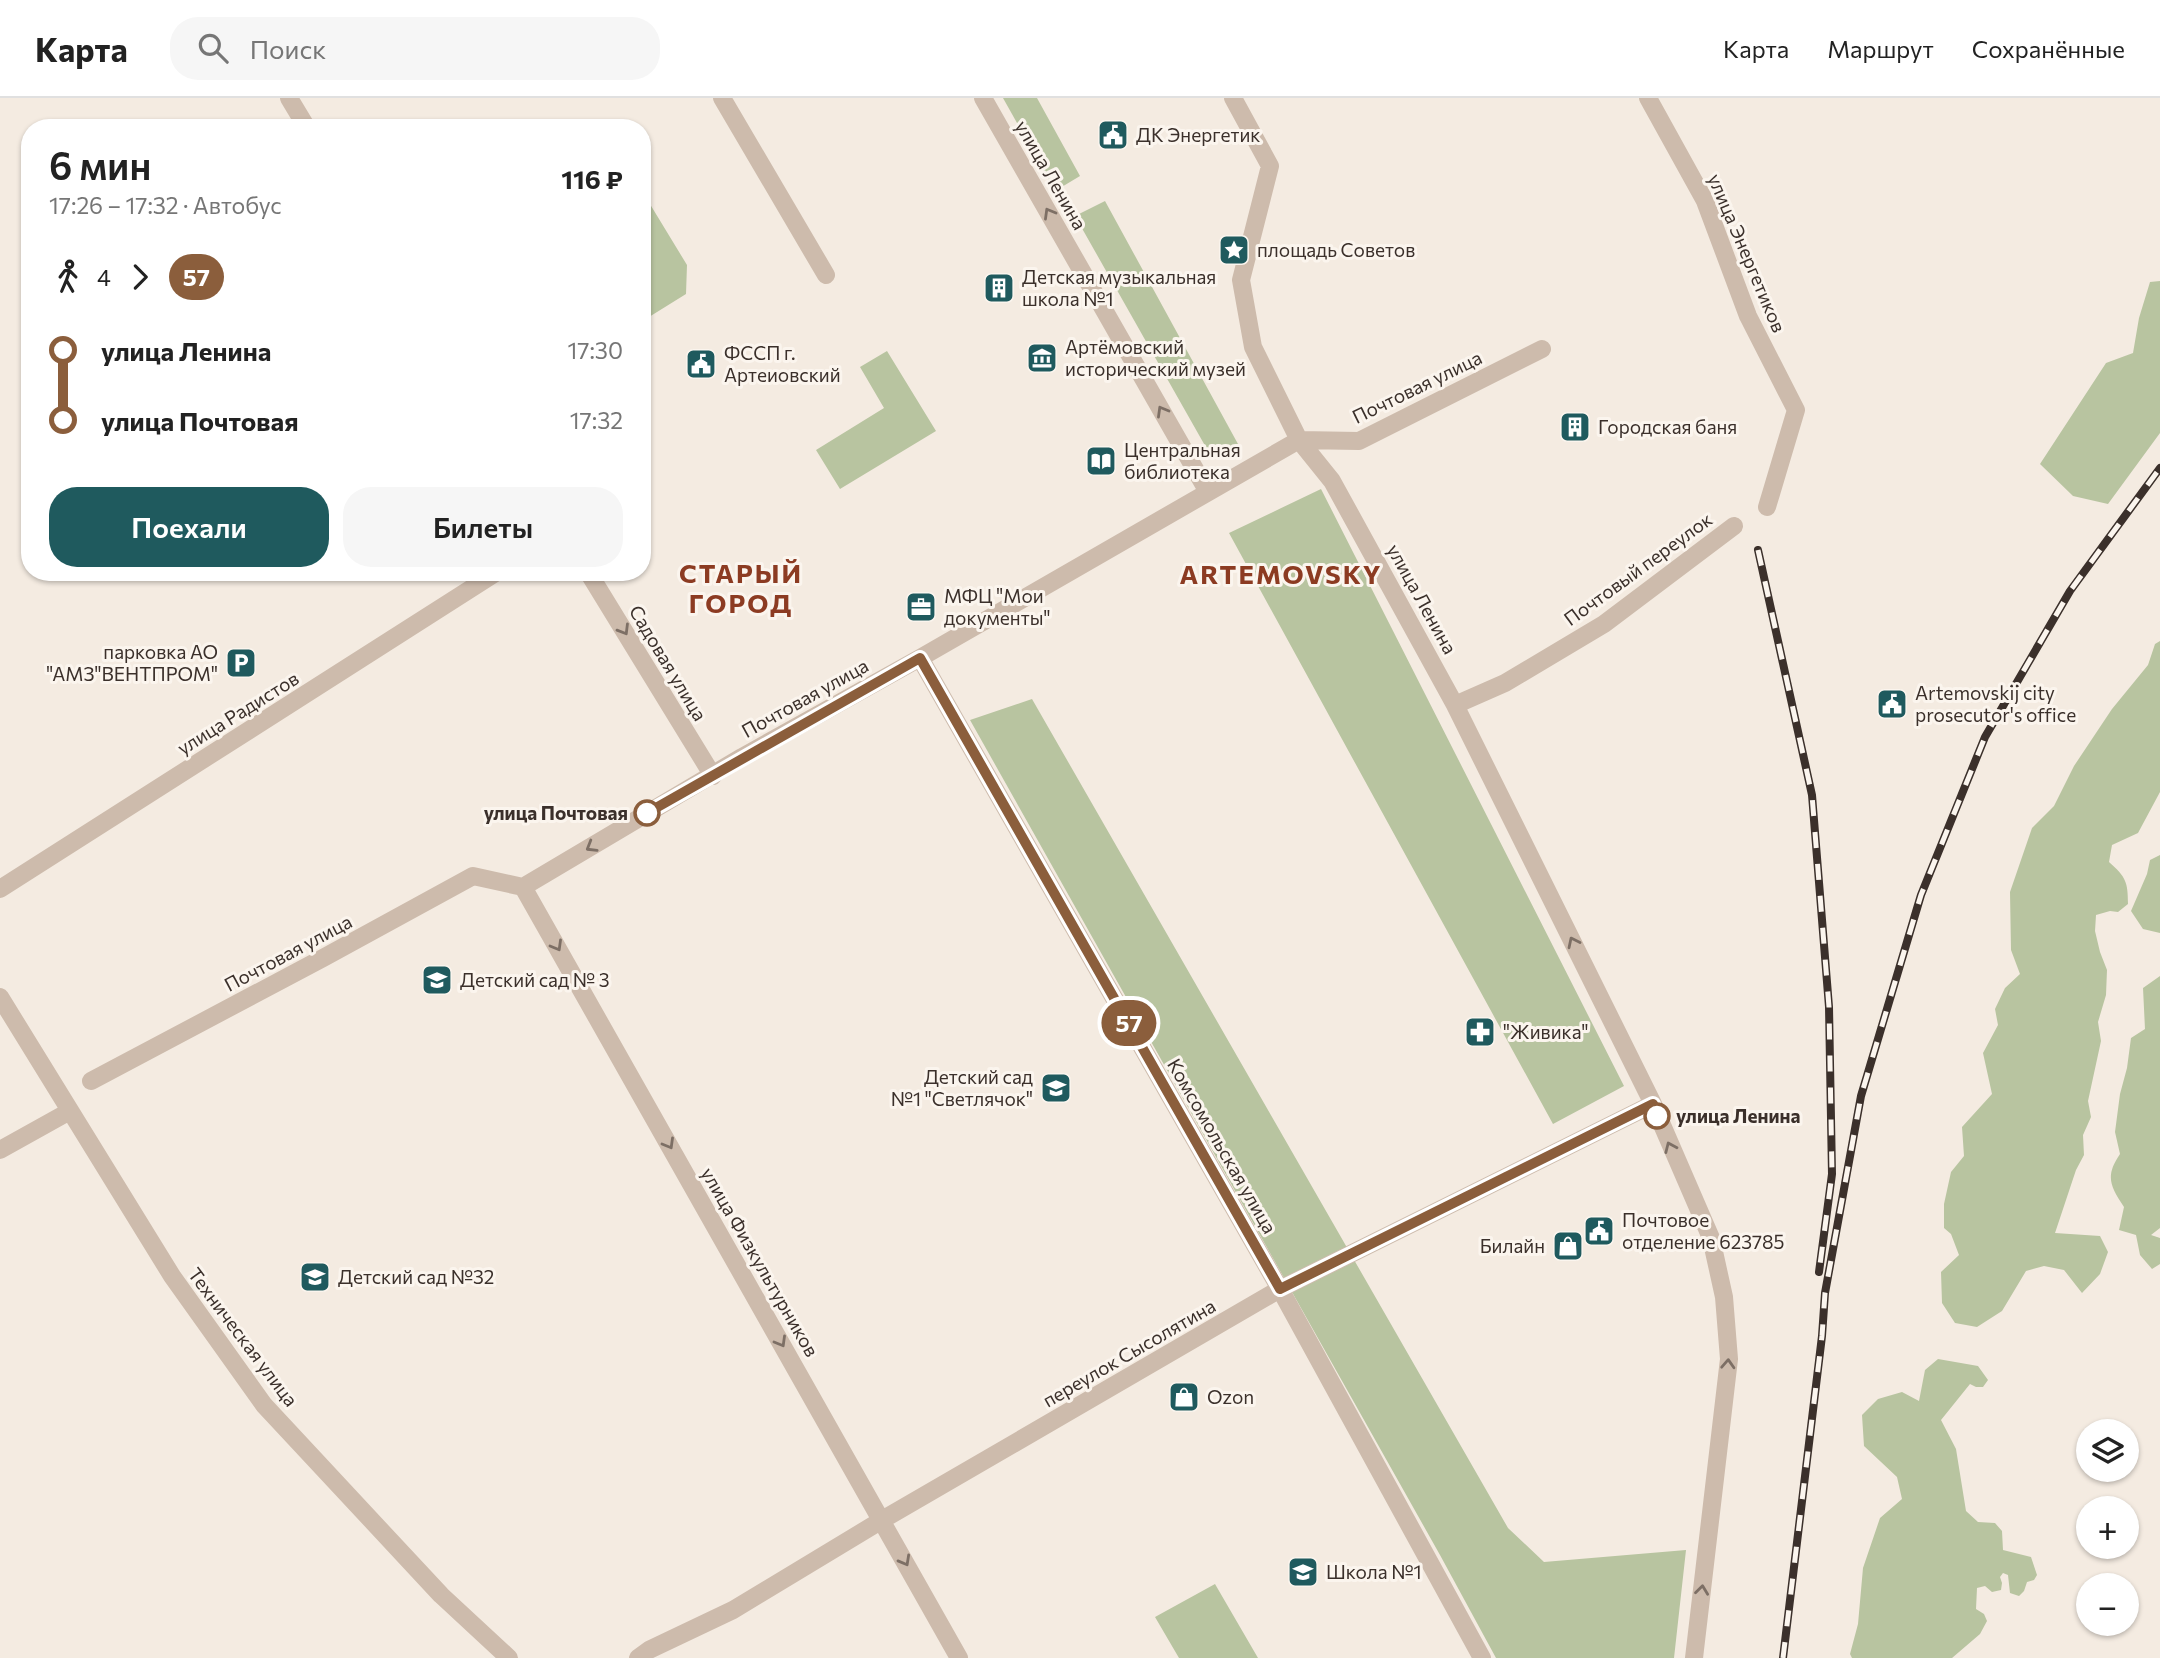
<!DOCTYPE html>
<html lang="ru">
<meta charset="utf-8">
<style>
:root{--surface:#fff;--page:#f6f6f6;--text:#222;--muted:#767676;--line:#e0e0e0;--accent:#1f5a5e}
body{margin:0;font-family:Commissioner,sans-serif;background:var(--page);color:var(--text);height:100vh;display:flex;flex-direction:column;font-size:26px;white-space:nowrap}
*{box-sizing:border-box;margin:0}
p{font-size:23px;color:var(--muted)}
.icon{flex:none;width:38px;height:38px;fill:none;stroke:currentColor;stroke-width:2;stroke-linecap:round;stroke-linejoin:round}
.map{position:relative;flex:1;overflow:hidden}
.sheet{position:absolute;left:21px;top:21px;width:630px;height:462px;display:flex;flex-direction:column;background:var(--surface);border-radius:28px;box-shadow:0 2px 5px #0004}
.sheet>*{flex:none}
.badge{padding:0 14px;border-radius:23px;font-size:24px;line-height:46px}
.fabs{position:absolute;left:2076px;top:1321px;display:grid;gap:14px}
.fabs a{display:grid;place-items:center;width:63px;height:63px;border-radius:50%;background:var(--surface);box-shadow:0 2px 5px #0004;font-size:35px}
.map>.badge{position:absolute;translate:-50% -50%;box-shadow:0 0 0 4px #fff}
.legs{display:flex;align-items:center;gap:10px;height:77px;padding:0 28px;font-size:23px}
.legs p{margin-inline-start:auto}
.overview{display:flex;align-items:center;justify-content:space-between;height:119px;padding:0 28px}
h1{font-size:38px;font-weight:600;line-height:52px}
.action{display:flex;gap:14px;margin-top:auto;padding:14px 28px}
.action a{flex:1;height:80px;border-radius:28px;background:var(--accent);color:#fff;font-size:28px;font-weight:600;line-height:80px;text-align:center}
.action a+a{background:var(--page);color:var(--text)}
ul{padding:0 28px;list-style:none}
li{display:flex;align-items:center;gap:24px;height:70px;font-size:26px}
li i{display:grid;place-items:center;width:10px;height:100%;margin:0 9px;background:currentColor}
li i::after{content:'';width:18px;height:18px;margin:-9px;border:5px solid;border-radius:50%;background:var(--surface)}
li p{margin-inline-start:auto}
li:first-child i{background:linear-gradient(#0000 50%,currentColor 0)}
li:last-child i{background:linear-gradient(currentColor 50%,#0000 0)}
header{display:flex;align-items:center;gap:42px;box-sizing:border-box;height:98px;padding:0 35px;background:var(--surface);border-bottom:2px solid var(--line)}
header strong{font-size:33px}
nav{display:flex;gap:38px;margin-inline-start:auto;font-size:24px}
.search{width:490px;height:63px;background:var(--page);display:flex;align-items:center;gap:18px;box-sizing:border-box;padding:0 24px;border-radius:28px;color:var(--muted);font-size:26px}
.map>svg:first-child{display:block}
.green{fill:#b8c4a0}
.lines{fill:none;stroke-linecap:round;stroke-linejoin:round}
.minor{stroke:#cdbbac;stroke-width:18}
.rail-casing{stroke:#3b302b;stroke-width:8}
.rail{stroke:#fbf5ee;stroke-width:5;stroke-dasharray:16;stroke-linecap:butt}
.oneway{stroke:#7d6f65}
.line-1-casing{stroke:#fff;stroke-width:16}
.line-1{stroke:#8b5e3c;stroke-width:10}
.stop-1-dot{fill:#fff;stroke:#8b5e3c;stroke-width:3.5}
.labels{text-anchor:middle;stroke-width:6;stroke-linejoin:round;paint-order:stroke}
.poi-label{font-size:19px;fill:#3b302b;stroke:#fbf5ee;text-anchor:start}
.street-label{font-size:19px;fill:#3b302b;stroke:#fbf5ee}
.stop-label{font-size:19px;font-weight:bold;fill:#3b302b;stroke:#fbf5ee;text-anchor:end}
.district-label{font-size:26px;font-weight:bold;letter-spacing:2px;fill:#8c3b22;stroke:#fbf5ee}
</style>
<header>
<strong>Карта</strong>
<div class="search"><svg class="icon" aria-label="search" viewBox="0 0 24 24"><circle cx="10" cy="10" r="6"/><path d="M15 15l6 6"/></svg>Поиск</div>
<nav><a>Карта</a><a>Маршрут</a><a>Сохранённые</a></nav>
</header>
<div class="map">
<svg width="2160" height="1560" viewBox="0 0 2160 1560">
<rect width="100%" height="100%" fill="#f4ebe1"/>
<path class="green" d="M 1003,0 L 1037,0 L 1080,78 L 1055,93 Z
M 642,93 L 687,167 L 686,196 L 649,219 L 642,216 Z
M 1105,103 L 1238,346 L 1212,360 L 1075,118 Z
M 2160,183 L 2160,335 L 2108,406 L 2073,398 L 2040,366 L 2106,265 L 2133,255 L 2139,220 L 2150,184 Z
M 887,253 L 936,333 L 840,391 L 816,352 L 884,310 L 860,269 Z
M 1321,391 L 1624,988 L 1553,1026 L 1229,435 Z
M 2160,543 L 2160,694 L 2138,735 L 2112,747 L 2109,764 C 2126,779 2128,784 2128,806 L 2118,814 L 2110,813 L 2096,817 L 2095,833 L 2100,854 L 2107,872 L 2106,897 L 2098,924 L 2101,943 L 2088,1003 L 2091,1019 L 2083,1037 L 2084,1057 L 2076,1072 L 2055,1135 L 2100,1138 L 2108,1154 L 2100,1176 L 2082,1195 L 2064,1172 L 2044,1168 L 2026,1173 L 2002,1213 L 1977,1229 L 1955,1225 L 1942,1205 L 1941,1174 L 1959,1157 L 1951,1136 L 1944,1130 L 1944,1106 L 1951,1074 L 1964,1058 L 1962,1029 L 1992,996 L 1983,955 L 1998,927 L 1995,911 L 2005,890 L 2020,876 L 2011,852 L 2010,794 L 2032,730 L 2054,708 L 2074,668 L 2112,611 L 2148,567 L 2155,546 Z
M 1032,601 L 1508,1430 L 1544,1464 L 1686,1452 L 1674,1560 L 1496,1560 L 1440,1457 L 970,622 Z
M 2160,757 L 2160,835 L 2143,831 L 2131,813 L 2147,776 L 2150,762 Z
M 2160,878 L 2160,1130 L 2151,1137 L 2160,1140 L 2160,1166 L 2152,1171 L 2140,1157 L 2136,1137 L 2119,1132 L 2124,1109 C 2110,1088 2105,1078 2120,1056 L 2115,1034 L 2120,996 L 2127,970 L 2131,940 L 2145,931 L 2143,890 Z
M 1938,1261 L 1978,1268 L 1988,1282 L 1983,1289 L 1976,1289 L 1970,1286 L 1941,1322 L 1956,1351 L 1966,1413 L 1978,1424 L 1995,1425 L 2002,1433 L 2003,1452 L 2031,1459 L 2037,1477 L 2034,1482 L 2027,1484 L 2024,1493 L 2019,1498 L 2010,1495 L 2008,1477 L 2003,1475 L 2000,1479 L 2002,1485 L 2001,1492 L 1992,1494 L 1985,1488 L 1977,1490 L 1976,1511 L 1984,1516 L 1987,1523 L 1980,1536 L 1952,1560 L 1852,1560 L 1850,1556 L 1858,1526 L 1863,1470 L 1880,1420 L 1902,1401 L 1897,1379 L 1864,1348 L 1862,1317 L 1878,1301 L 1902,1294 L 1919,1303 L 1925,1272 Z
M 1215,1486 L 1258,1560 L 1179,1560 L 1155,1519 Z"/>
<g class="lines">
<path class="minor" d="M 289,0 L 307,30
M 722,0 L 826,177
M 983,0 L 1208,394
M 1233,0 L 1270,68 L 1241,182 L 1253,249 L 1299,342 L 1332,383 L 1455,607 L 1653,1006 L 1711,1140 L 1724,1199 L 1729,1261 L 1694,1560
M 1648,0 L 1705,103 L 1748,218 L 1796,312 L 1767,409
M 588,474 L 713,678
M 920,560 L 1280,1191 L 1482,1560
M 1455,607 L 1505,585 L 1604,526 L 1734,428
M 523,789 L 959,1560
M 0,791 L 497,474
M 0,899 L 172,1178 L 264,1307 L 441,1497 L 509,1560
M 91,983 L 323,860 L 473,778 L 523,789 L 742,659 L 920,560 L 1299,342 L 1359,343 L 1542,251
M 0,1052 L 70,1013
M 638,1560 L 649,1552 L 733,1512 L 882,1422 L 1280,1191 L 1653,1006"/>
<g class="rail-casing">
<path id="rail" d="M 1758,452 L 1812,697 L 1829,909 L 1832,1076 L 1819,1174
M 1783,1560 L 1822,1238 L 1825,1195 L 1861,998 L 1921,797 L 1985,639 L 2070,493 L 2160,370"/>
</g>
<use href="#rail" class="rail"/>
</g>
<defs><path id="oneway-chevron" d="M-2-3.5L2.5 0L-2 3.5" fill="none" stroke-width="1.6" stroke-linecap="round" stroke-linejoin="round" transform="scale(1.75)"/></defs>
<g class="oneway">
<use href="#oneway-chevron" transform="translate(1049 115) rotate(-120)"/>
<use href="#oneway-chevron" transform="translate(1162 313) rotate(-120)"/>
<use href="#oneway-chevron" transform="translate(624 532) rotate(59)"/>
<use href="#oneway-chevron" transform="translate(591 749) rotate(149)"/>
<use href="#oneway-chevron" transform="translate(1573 844) rotate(-116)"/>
<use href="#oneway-chevron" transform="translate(557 848) rotate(60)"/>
<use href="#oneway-chevron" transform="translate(669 1046) rotate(60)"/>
<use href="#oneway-chevron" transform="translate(1670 1049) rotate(-114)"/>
<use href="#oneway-chevron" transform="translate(781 1244) rotate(60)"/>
<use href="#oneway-chevron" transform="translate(1728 1266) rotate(-87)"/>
<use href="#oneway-chevron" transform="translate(905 1463) rotate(61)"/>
<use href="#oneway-chevron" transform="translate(1702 1492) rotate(-83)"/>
</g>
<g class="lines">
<g class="line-1-casing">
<path id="line-1" d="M 647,715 L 920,560 L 1280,1191 L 1653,1006 L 1657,1018"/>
</g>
<use href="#line-1" class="line-1"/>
</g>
<defs>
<g id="civic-square" transform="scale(1.575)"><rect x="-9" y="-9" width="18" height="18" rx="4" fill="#1f5a5e" stroke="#fbf5ee"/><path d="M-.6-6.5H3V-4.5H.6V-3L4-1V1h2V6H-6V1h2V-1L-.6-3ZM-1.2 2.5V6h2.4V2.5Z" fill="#fff"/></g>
<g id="sight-square" transform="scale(1.575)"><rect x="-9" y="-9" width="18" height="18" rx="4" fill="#1f5a5e" stroke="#fbf5ee"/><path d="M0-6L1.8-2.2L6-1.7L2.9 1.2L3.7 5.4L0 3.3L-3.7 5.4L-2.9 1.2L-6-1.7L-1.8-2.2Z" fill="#fff"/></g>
<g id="building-square" transform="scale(1.575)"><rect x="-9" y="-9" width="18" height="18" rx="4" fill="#1f5a5e" stroke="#fbf5ee"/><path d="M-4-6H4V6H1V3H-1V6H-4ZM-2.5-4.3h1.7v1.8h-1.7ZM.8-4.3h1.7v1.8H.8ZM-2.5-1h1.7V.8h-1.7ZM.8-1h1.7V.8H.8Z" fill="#fff"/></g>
<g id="museum-square" transform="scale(1.575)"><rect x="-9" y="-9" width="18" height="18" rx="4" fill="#1f5a5e" stroke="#fbf5ee"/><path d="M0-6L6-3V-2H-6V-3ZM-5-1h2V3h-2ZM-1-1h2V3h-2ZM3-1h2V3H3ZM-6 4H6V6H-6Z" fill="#fff"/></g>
<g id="library-square" transform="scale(1.575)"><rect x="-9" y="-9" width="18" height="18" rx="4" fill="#1f5a5e" stroke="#fbf5ee"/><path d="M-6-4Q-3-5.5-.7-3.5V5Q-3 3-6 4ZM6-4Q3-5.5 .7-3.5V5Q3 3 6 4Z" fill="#fff"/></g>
<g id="office-square" transform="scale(1.575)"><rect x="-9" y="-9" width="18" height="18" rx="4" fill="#1f5a5e" stroke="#fbf5ee"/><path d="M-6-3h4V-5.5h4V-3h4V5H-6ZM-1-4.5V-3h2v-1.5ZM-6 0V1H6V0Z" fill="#fff"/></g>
<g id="parking-square" transform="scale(1.575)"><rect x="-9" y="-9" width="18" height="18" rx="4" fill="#1f5a5e" stroke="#fbf5ee"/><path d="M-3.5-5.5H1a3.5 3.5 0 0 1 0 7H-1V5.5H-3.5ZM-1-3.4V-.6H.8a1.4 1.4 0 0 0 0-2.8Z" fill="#fff"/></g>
<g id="school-square" transform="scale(1.575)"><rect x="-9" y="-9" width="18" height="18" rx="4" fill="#1f5a5e" stroke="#fbf5ee"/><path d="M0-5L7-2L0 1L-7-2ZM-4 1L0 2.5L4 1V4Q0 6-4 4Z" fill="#fff"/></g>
<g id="pharmacy-square" transform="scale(1.575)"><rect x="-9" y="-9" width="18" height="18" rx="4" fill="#1f5a5e" stroke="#fbf5ee"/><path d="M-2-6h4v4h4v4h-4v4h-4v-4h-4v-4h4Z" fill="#fff"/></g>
<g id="shop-square" transform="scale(1.575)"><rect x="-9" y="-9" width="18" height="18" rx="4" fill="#1f5a5e" stroke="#fbf5ee"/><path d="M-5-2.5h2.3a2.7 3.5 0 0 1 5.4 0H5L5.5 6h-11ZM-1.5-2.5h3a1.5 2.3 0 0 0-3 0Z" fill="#fff"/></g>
</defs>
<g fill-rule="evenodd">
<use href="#civic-square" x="1113" y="37"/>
<use href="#sight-square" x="1234" y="152"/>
<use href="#building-square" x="999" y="190"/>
<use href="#museum-square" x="1042" y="260"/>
<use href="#civic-square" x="701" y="266"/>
<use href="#building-square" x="1575" y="329"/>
<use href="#library-square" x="1101" y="363"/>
<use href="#office-square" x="921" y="509"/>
<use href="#parking-square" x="241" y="565"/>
<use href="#civic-square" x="1892" y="606"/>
<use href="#school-square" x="437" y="882"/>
<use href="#pharmacy-square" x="1480" y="934"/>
<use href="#school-square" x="1056" y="990"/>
<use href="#civic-square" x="1599" y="1133"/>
<use href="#shop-square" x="1568" y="1148"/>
<use href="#school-square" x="315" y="1179"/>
<use href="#shop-square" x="1184" y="1299"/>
<use href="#school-square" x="1303" y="1474"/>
</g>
<g class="stop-1-dot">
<circle cx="647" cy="715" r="12"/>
<circle cx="1657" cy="1018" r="12"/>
</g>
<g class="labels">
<g class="poi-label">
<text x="1136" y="44">ДК Энергетик</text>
<text x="1257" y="159">площадь Советов</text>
<text x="1022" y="186">Детская музыкальная<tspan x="1022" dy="22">школа №1</tspan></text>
<text x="1065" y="256">Артёмовский<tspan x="1065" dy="22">исторический музей</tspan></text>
<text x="724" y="262">ФССП г.<tspan x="724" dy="22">Артеиовский</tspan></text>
<text x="1598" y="336">Городская баня</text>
<text x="1124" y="359">Центральная<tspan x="1124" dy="22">библиотека</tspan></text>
<text x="944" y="505">МФЦ "Мои<tspan x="944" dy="22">документы"</tspan></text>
<text x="218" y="561" text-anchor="end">парковка АО<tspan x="218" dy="22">"АМЗ"ВЕНТПРОМ"</tspan></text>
<text x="1915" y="602">Artemovskij city<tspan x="1915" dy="22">prosecutor's office</tspan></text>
<text x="460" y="889">Детский сад № 3</text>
<text x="1503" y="941">"Живика"</text>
<text x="1033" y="986" text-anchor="end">Детский сад<tspan x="1033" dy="22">№1 "Светлячок"</tspan></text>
<text x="1622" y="1129">Почтовое<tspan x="1622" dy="22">отделение 623785</tspan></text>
<text x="1545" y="1155" text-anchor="end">Билайн</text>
<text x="338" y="1186">Детский сад №32</text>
<text x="1207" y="1306">Ozon</text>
<text x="1326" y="1481">Школа №1</text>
</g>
<g class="street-label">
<text transform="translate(1051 77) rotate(60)" y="7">улица Ленина</text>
<text transform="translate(1747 155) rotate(67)" y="7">улица Энергетиков</text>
<text transform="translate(1417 289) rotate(-26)" y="7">Почтовая улица</text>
<text transform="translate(1638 471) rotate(-36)" y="7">Почтовый переулок</text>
<text transform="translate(1422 501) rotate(61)" y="7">улица Ленина</text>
<text transform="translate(668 565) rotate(59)" y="7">Садовая улица</text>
<text transform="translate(805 600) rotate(-29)" y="7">Почтовая улица</text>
<text transform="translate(238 615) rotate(-32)" y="7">улица Радистов</text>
<text transform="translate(288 855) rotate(-28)" y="7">Почтовая улица</text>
<text transform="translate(1222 1048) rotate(60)" y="7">Комсомольская улица</text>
<text transform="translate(760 1164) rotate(60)" y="7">улица Физкультурников</text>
<text transform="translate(243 1239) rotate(53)" y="7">Техническая улица</text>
<text transform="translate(1129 1255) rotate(-30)" y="7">переулок Сысолятина</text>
</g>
<g class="stop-label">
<text x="628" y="722">улица Почтовая</text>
<text x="1676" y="1025" text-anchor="start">улица Ленина</text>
</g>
<g class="district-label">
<text x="741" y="485">СТАРЫЙ<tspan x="741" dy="30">ГОРОД</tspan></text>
<text x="1281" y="486">ARTEMOVSKY</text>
</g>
</g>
</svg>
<div class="fabs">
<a><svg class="icon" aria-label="layers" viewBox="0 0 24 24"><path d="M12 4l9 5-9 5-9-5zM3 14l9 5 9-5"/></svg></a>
<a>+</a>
<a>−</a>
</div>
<b class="badge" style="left:1129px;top:925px;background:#8b5e3c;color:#fff">57</b>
<section class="sheet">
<div class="overview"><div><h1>6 мин</h1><p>17:26 – 17:32 · Автобус</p></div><b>116 ₽</b></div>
<div class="legs"><svg class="icon" aria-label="walk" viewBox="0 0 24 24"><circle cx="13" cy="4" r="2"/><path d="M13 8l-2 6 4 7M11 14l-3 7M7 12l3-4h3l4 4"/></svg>4<svg class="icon" aria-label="forward" viewBox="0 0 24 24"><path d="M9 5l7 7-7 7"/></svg><b class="badge" style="background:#8b5e3c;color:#fff">57</b></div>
<ul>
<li><i style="color:#8b5e3c"></i><b>улица Ленина</b><p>17:30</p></li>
<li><i style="color:#8b5e3c"></i><b>улица Почтовая</b><p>17:32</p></li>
</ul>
<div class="action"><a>Поехали</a><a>Билеты</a></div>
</section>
</div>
